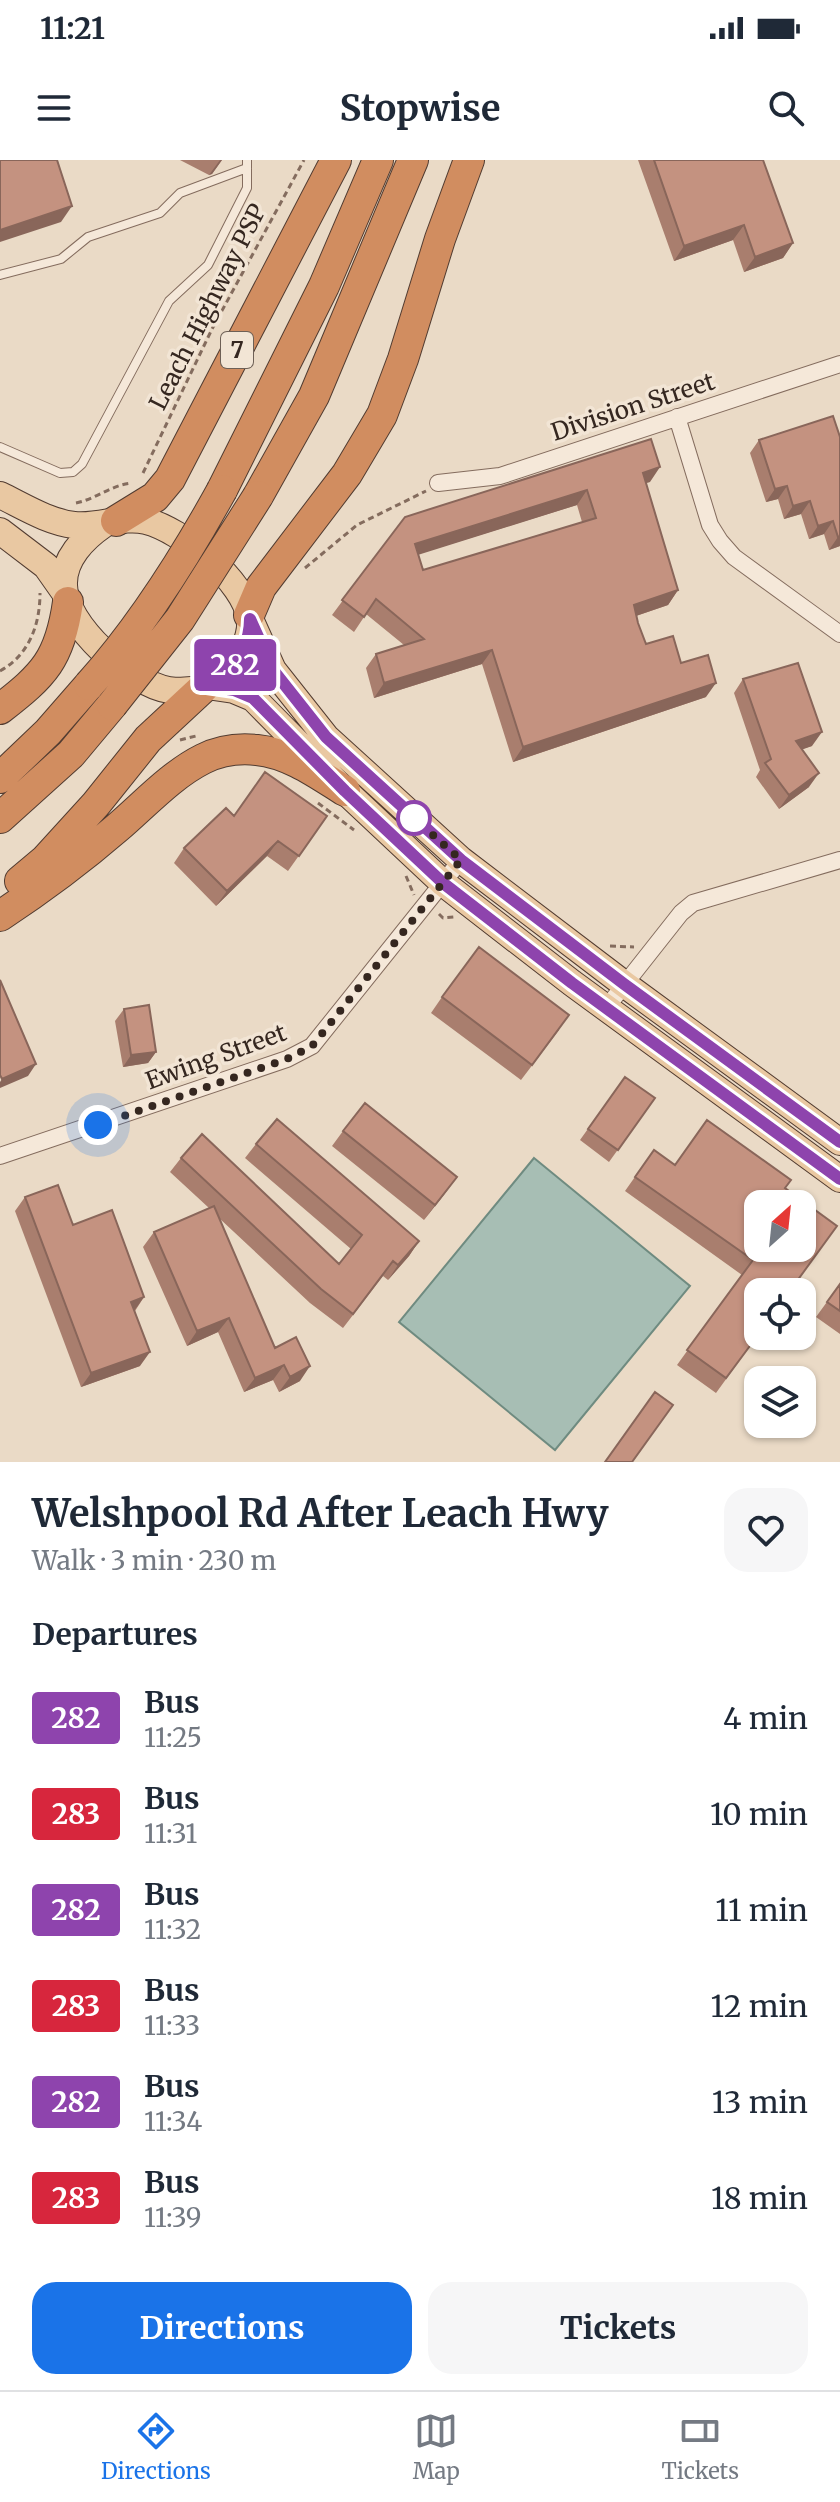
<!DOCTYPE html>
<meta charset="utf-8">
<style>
:root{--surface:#fff;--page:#f6f6f7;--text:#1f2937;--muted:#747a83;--line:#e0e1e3;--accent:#1a73e8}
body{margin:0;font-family:Merriweather,serif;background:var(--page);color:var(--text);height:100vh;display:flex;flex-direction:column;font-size:30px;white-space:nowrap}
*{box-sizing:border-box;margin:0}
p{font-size:26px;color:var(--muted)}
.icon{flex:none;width:44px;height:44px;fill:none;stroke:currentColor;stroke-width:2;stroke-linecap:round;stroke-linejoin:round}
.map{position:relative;height:1302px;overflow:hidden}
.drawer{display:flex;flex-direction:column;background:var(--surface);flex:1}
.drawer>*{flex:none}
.badge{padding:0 16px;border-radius:6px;font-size:28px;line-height:52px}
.needle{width:52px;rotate:27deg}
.tools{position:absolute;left:744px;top:1030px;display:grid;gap:16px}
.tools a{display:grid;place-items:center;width:72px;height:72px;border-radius:16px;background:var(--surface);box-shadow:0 2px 6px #0004;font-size:40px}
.you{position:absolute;width:40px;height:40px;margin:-20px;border:6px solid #fff;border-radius:50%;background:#1a73e8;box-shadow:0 0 0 12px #1a73e833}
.map>.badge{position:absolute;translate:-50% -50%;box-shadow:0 0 0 4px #fff}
h2{padding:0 32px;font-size:30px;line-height:72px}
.round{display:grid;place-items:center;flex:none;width:84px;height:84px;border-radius:24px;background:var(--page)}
.head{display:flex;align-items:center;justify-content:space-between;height:136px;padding:0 32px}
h1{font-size:38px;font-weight:700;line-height:60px}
.button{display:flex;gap:16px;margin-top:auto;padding:16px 32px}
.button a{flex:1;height:92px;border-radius:24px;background:var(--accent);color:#fff;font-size:32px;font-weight:700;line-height:92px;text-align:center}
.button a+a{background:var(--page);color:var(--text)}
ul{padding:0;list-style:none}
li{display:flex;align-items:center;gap:24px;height:96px;padding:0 32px}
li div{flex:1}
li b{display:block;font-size:30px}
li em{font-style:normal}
li .badge{min-width:88px;font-weight:700;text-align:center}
.status{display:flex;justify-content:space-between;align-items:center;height:56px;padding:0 40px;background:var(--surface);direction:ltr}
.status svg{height:22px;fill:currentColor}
header{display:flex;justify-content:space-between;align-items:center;height:104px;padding:0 32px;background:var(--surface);font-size:36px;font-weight:700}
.tab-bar{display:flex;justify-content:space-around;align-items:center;height:112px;border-top:2px solid var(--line);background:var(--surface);font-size:22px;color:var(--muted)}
.tab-bar a{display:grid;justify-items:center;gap:4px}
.tab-bar .active{color:var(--accent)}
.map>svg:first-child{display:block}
.water{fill:#a7beb4;stroke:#6f8b80;stroke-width:2}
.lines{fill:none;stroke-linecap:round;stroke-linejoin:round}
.service-casing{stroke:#846c5e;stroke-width:10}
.minor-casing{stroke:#846c5e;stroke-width:18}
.primary-casing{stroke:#523c31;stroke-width:28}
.motorway-casing{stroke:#523c31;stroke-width:32}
.path{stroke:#846c5e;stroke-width:3;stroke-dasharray:6 4;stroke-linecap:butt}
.service{stroke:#f5e8d9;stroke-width:8}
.minor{stroke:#f5e8d9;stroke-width:16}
.primary{stroke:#e9c8a2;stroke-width:26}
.motorway{stroke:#d18d60;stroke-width:30}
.motorway-bridge-casing{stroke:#523c31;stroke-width:32;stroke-linecap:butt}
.motorway-bridge{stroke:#d18d60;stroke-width:30}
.wall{fill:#a97e6e;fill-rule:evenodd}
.shaded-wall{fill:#89665a}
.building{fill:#c49280;stroke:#89665a;stroke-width:2;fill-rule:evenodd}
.line-casing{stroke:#fff;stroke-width:18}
.line{stroke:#8e44ad;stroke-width:12}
.walk{stroke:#352720;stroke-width:8;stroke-dasharray:0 14.4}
.stop-dot{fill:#fff;stroke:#8e44ad;stroke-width:4}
.labels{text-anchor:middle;stroke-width:7;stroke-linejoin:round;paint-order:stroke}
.shield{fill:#f2e5d5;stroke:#6e6056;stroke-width:2}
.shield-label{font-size:22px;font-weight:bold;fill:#352720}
.street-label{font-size:24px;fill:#352720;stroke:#f2e5d5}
</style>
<div class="status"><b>11:21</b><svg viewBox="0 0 49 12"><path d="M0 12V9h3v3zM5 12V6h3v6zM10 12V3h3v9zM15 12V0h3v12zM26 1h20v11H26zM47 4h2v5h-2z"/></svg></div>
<header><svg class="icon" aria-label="menu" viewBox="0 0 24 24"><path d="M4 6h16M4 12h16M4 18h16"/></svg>Stopwise<svg class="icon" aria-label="search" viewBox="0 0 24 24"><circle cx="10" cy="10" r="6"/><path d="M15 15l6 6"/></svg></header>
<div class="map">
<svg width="840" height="1302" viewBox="0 0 840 1302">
<rect width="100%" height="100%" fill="#eadac6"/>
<path class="water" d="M 534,998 L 690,1126 L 555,1290 L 399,1162 Z"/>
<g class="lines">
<g class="service-casing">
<path id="service" d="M 0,115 L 61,99 L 88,77 L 160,53 L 180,33 L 247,8
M 0,287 L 60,313 L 73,312 L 82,304 L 169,141 L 208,105 L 247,28 L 247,0"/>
</g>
<g class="minor-casing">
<path id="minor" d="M 677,257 L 710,365 L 720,381 L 734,397 L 840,474
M 438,323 L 500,316 L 840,204
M 606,848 L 681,753 L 693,743 L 840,700
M 0,996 L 287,899 L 312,886 L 461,700"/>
</g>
<g class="primary-casing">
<path id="primary" d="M 0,335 C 23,346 48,362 74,365 C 99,368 123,355 146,361 C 182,370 245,421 250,459 C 252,478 239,501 228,516 C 211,527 190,533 169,530 C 131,524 64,465 64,425 C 63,399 84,378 103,365
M 0,371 L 46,406 L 65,433
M 250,459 L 273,510 L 326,577 L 461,700 L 624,824 L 840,982
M 207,526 L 234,530 L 253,538 L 345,631 L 443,723 L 572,823 L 840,1019"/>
</g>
<g class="motorway-casing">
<path id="motorway" d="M 222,330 L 324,126 L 378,0
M 258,336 L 314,236 L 413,0
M 116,361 L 155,337 L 170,319 L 336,0
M 249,455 L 261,427 L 347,314 L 382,255 L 403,199 L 440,79 L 469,0
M 0,549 C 44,515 60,499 68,442
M 0,618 L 48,572 L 89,525
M 0,658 L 71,594 L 112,545
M 20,721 L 45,700 L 96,644 L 148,579 L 204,527
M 0,756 C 41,729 80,700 117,668 C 144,645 171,615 203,599 C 219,591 239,588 257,590 C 289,593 318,614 345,631"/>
</g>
<path class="path" d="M 143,313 L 212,169 L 304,0
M 76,343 C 96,339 111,325 132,323
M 305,408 L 357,365 L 426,331
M 0,511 C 29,495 40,465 40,433
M 180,580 L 196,576
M 318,643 L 354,670
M 406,716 L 414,735
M 439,754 L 443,758 L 454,757
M 610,786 L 634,787"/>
<use href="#service" class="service"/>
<use href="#minor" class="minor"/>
<use href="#primary" class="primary"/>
<use href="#motorway" class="motorway"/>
<g class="motorway-bridge-casing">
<path id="motorway-bridge" d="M 89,525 C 142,466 184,399 222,330
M 112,545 L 180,459 L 258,336"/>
</g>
<use href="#motorway-bridge" class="motorway-bridge"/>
</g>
<path class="wall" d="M 180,0 L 222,0 L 212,14 L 209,15 Z
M 638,0 L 763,0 L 793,83 L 783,98 L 744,112 L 733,80 L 674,101 Z
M 840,277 L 840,386 L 829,390 L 824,374 L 809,379 L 801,354 L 784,359 L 778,339 L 766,342 L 750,293 L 759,280 Z
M 650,322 L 646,323 L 678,430 L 668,445 L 636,456 L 638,463 L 646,484 L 681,503 L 706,537 L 513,602 L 482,504 L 374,538 L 366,508 L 376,494 L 404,485 L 366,454 L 354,472 L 332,455 L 405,357 ZM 577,345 L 582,362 L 423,410 L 418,394 Z
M 743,519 L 812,586 L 802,589 L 809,627 L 779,649 L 756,617 L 760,610 L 734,533 Z
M 234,656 L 327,656 L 288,711 L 267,696 L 216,746 L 174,703 L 184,688 Z
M 442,837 L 559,870 L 521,920 L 431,853 Z
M 124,849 L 156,892 L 148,903 L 123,907 L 115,861 Z
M 625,917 L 655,938 L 609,1002 L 580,980 Z
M 343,971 L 446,1032 L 424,1060 L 332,986 Z
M 256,984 L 419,1081 L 409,1096 L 388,1120 L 383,1116 L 343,1168 L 310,1143 L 219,1058 L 275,1188 L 300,1221 L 279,1232 L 273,1220 L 244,1232 L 218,1172 L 187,1186 L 143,1087 L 154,1072 L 209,1048 L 170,1012 L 181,998 L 339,1104 L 351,1089 L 245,998 Z
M 654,990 L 675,1005 L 785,1028 L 758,1175 L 716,1233 L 677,1205 L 742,1115 L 625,1031 Z
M 25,1037 L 144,1137 L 135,1151 L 140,1206 L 81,1227 L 15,1051 Z
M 840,1124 L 840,1174 L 816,1157 Z"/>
<path class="shaded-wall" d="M 220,0 L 222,0 L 212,14 L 209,15 Z
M 72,46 L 61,62 L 0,82 L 0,70 Z
M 744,65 L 733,80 L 674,101 L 684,86 Z
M 793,83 L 783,98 L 744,112 L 755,97 Z
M 660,307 L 650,322 L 633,327 L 643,313 Z
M 787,326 L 778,339 L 766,342 L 775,329 Z
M 587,330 L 577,345 L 405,399 L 415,384 Z
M 810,341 L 801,354 L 784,359 L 793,346 Z
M 833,361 L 824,374 L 809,379 L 818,366 Z
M 840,376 L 840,386 L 829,390 L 838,377 Z
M 678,430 L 668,445 L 624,460 L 634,445 Z
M 492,490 L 482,504 L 374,538 L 384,523 Z
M 716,523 L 706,537 L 513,602 L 523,587 Z
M 822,572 L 812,586 L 787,595 L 796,581 Z
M 819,613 L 809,627 L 779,649 L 789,635 Z
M 278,681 L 267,696 L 216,746 L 227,731 Z
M 156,892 L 148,903 L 123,907 L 131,895 Z
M 36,904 L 28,916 L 0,928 L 0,922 L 2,919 Z
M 457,1017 L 446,1032 L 424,1060 L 435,1045 Z
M 419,1081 L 409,1096 L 388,1120 L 398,1105 Z
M 144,1137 L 134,1151 L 131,1142 Z
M 229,1158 L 218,1172 L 187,1186 L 197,1171 Z
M 150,1192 L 140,1206 L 81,1227 L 91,1213 Z
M 284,1205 L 273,1220 L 244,1232 L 255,1218 Z
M 310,1206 L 300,1221 L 279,1232 L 290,1217 Z"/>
<path class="building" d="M 0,0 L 57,0 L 72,46 L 0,70 Z
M 654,0 L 763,0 L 793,83 L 755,97 L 744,65 L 684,86 Z
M 833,256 L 840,277 L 840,376 L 838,377 L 833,361 L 818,366 L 810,341 L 793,346 L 787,326 L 775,329 L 759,280 Z
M 651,279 L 660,307 L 643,313 L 678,430 L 634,445 L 638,463 L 646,484 L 673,476 L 681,503 L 708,495 L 716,523 L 523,587 L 492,490 L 384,523 L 376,494 L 424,479 L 376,439 L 364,457 L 342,440 L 405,357 ZM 587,330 L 596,358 L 423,410 L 415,384 Z
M 798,503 L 822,572 L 796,581 L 819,613 L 789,635 L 765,603 L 771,599 L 743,519 Z
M 265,612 L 327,656 L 299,696 L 278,681 L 227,731 L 184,688 L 226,648 L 234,656 Z
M 479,787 L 569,855 L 532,905 L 442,837 Z
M 0,820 L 36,904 L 2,919 L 0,915 Z
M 149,845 L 156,892 L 131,895 L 124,849 Z
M 625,917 L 655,938 L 618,990 L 588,969 Z
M 365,943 L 457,1017 L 435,1045 L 343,971 Z
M 277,959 L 419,1081 L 398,1105 L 393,1101 L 353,1154 L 321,1129 L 181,998 L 202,974 L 339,1104 L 362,1075 L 256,984 Z
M 707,960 L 791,1020 L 785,1028 L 837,1066 L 789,1132 L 758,1132 L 758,1175 L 726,1218 L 687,1190 L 753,1100 L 635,1017 L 654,990 L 675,1005 ZM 758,1044 L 802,1044 L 802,1088 L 758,1088 Z
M 58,1025 L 73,1065 L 112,1050 L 144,1137 L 131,1142 L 150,1192 L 91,1213 L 25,1037 Z
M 214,1046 L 275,1188 L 296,1177 L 310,1206 L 290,1217 L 284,1205 L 255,1218 L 229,1158 L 197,1171 L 154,1072 Z
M 840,1124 L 840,1151 L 827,1142 Z
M 655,1232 L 673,1245 L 632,1302 L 605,1302 Z"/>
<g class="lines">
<g class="line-casing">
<path id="line" d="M 840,982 L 624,824 L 461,700 L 326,577 L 273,510 L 250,459 C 250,477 240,508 225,518 C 220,522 213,524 207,526 L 234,530 L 253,538 L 345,631 L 443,723 L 572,823 L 840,1019"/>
</g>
<use href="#line" class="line"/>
<path class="walk" d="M 98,965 L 287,899 L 312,886 L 461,700 L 414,658"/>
</g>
<circle class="stop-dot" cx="414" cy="658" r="16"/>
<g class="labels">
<rect class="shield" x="221" y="172" width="32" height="36" rx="6"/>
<g class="shield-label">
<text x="237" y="198">7</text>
</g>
<g class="street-label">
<text transform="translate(208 147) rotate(-63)" y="8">Leach Highway PSP</text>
<text transform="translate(633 247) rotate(-18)" y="8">Division Street</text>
<text transform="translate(216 897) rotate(-20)" y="8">Ewing Street</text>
</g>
</g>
</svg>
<div class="tools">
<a><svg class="needle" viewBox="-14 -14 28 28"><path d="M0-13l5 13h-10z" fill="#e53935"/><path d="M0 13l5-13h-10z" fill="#747a83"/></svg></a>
<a><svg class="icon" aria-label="locate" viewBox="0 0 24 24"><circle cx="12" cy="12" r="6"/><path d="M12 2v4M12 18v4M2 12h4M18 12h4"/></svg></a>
<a><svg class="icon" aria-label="layers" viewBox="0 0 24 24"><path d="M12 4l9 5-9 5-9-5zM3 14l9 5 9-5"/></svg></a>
</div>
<div class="you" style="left:98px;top:965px"></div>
<b class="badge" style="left:235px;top:505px;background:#8e44ad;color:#fff">282</b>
</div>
<section class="drawer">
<div class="head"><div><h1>Welshpool Rd After Leach Hwy</h1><p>Walk · 3 min · 230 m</p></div><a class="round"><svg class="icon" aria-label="heart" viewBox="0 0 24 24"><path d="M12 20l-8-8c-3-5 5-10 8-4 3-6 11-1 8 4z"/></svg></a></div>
<h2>Departures</h2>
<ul>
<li><span class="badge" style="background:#8e44ad;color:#fff">282</span><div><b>Bus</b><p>11:25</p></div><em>4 min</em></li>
<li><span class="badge" style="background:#d7263d;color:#fff">283</span><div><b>Bus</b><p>11:31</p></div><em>10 min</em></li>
<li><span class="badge" style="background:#8e44ad;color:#fff">282</span><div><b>Bus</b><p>11:32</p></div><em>11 min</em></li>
<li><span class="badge" style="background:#d7263d;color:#fff">283</span><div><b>Bus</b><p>11:33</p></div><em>12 min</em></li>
<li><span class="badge" style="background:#8e44ad;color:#fff">282</span><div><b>Bus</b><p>11:34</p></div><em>13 min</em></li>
<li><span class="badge" style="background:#d7263d;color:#fff">283</span><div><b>Bus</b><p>11:39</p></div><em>18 min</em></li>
</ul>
<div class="button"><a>Directions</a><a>Tickets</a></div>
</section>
<nav class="tab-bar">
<a class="active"><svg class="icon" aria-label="directions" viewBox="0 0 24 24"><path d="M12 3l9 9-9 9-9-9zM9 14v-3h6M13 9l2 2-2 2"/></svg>Directions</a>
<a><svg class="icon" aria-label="map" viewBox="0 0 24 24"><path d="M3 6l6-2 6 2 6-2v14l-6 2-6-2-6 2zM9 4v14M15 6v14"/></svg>Map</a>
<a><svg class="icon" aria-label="tickets" viewBox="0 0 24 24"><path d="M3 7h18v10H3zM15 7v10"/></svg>Tickets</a>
</nav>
